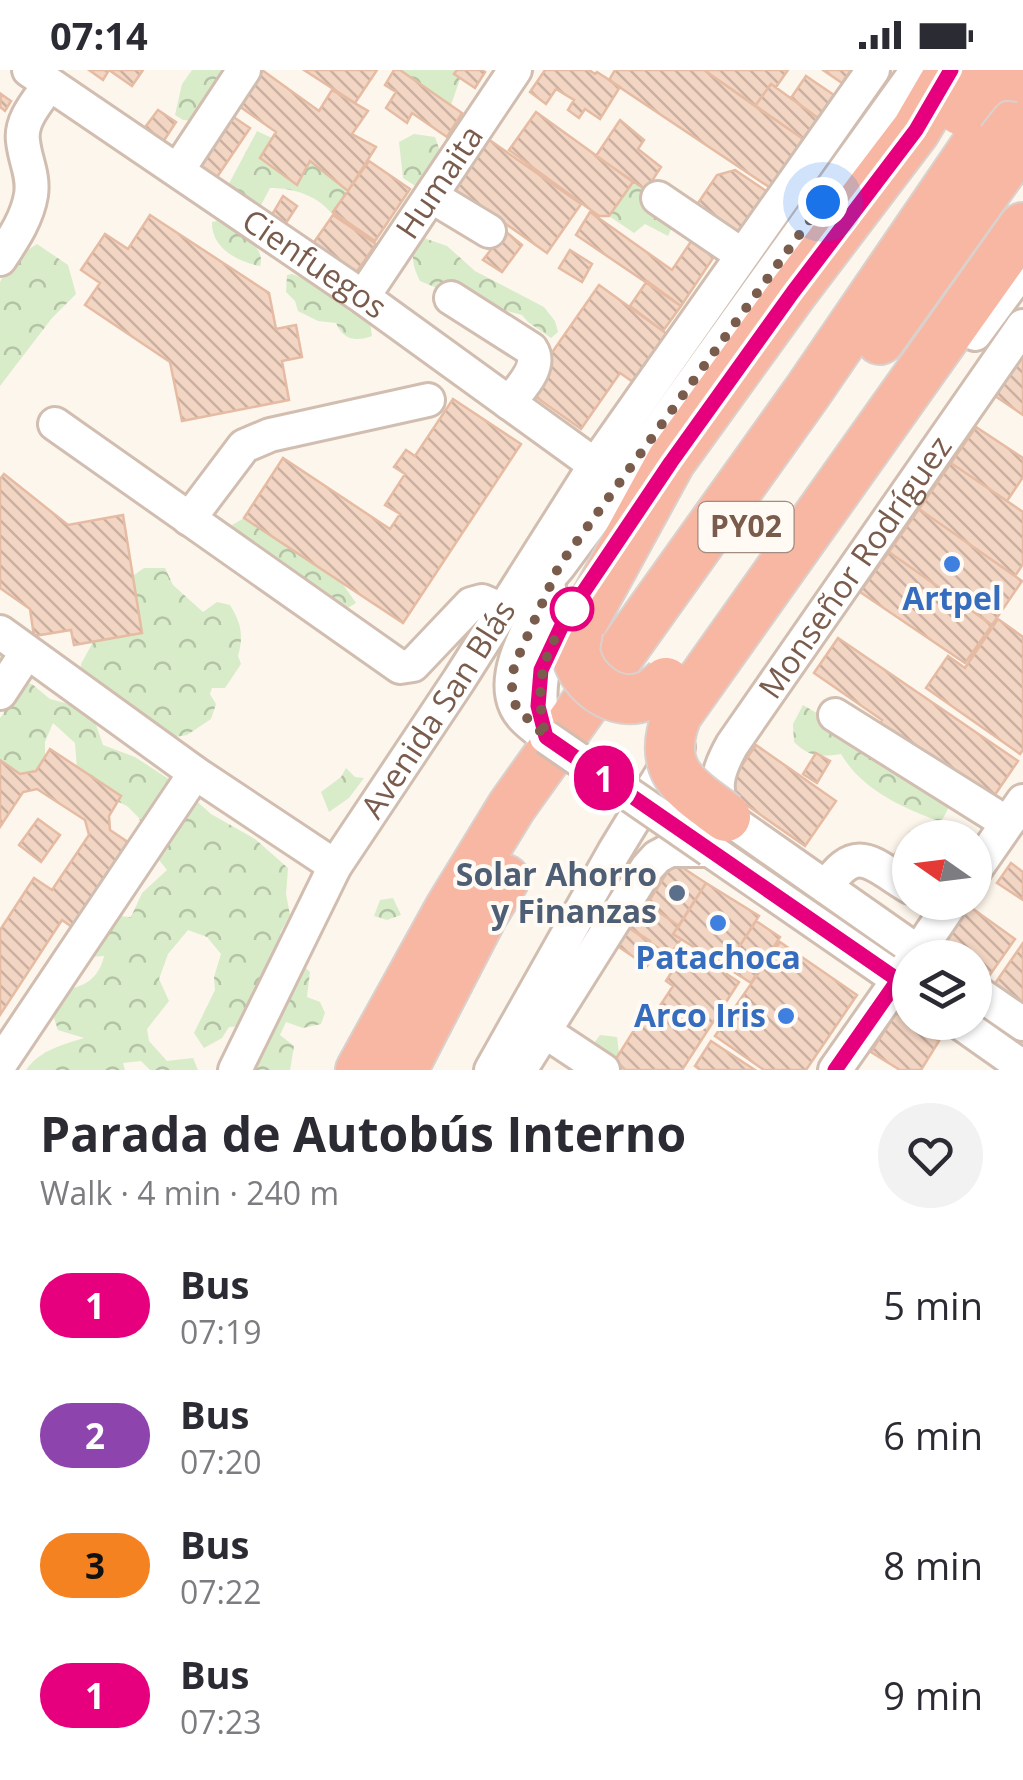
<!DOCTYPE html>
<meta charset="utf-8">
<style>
:root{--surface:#fff;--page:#f2f2f3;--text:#2b2b33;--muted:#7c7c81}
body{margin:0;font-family:"Open Sans",sans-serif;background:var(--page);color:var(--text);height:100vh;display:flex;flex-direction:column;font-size:38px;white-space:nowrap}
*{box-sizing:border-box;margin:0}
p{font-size:32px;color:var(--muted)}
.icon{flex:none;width:55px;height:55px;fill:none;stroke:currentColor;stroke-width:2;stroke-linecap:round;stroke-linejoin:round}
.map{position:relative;height:1000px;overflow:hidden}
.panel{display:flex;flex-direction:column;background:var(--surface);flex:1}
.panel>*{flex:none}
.badge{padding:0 20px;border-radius:32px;font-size:35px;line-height:65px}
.needle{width:65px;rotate:284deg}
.tools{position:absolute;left:892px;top:750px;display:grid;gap:20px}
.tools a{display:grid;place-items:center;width:100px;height:100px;border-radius:50%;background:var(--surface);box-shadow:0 2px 8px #0004;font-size:50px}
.you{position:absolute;width:50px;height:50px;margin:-25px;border:8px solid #fff;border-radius:50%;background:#1a73e8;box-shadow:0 0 0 15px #1a73e833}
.map>.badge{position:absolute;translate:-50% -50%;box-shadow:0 0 0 5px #fff}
.round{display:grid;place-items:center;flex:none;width:105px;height:105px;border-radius:52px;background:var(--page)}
.head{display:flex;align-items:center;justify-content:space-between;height:170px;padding:0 40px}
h1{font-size:48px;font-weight:700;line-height:75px}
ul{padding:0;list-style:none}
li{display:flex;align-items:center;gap:30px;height:130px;padding:0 40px}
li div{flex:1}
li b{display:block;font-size:38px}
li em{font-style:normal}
li .badge{min-width:110px;font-weight:700;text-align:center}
.status{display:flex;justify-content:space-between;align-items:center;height:70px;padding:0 50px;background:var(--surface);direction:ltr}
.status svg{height:28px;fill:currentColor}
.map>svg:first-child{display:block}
.forest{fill:url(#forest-crowns)}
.building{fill:url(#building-back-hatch);stroke:#e6bba3;stroke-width:2.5}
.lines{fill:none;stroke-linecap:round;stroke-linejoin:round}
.minor-casing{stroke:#d1beb0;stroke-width:38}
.highway-casing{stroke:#dad1cd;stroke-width:52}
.minor{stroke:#fff;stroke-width:32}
.highway{stroke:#f7b7a3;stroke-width:48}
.minor-bridge-casing{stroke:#d1beb0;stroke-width:38;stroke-linecap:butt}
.highway-bridge-casing{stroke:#dad1cd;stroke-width:52;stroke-linecap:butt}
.minor-bridge{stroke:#fff;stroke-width:32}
.highway-bridge{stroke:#f7b7a3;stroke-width:48}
.line-casing{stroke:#fff;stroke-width:22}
.line{stroke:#e6007e;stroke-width:15}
.walk{stroke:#7a5c4d;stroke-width:10;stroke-dasharray:0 18}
.shop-dot{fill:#3f7fe0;stroke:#fffaf3;stroke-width:4}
.stop-dot{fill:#fff;stroke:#e6007e;stroke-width:5}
.service-dot{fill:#5c6f8a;stroke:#fffaf3;stroke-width:4}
.labels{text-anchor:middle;stroke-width:8;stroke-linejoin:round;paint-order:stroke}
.shield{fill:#fffaf3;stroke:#a28b7f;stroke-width:2.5}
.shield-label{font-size:30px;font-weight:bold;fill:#7a5c4d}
.street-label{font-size:32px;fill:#7a5c4d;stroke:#fffaf3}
.shop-label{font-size:32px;font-weight:bold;fill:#366cbe;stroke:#fffaf3}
.service-label{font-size:32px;font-weight:bold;fill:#4e5e75;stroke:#fffaf3;text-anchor:end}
</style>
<div class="status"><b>07:14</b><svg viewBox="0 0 49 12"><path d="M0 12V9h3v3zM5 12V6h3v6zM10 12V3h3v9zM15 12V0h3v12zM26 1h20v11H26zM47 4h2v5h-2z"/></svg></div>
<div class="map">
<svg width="1023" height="1000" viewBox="0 0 1023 1000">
<defs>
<pattern id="forest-crowns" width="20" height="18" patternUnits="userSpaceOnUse" patternTransform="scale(2.5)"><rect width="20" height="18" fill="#d8ecc9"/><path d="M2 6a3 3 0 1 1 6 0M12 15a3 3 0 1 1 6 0" fill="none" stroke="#b4c2a5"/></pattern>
<pattern id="building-back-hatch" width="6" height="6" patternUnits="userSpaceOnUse" patternTransform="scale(2.5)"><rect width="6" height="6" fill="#f3d5c3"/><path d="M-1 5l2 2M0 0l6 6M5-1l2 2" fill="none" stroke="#cab0a1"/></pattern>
</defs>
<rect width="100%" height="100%" fill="#fdf6ec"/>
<path class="forest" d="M 192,0 L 229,0 L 199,51 L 183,50 L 175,45 L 182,14 Z
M 400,0 L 457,0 L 454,4 L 460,9 L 451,35 Z
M 257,61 L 272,68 L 260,88 L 296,114 L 310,91 L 348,121 L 333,145 C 318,126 295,118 270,118 L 259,139 L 225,121 Z
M 414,64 L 435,67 L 440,81 L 435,103 L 417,117 L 403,108 L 399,72 Z
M 633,112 L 646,120 L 651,112 L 682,136 L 668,166 L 645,154 L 634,163 L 609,146 Z
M 217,151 C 234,162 267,174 260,196 C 237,192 211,177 212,152 Z
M 421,167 L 447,176 L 475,201 L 544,237 L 555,251 L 558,262 L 551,268 L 528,252 L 522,245 L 496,238 L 463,215 L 454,213 L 437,218 L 420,211 C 412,195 409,181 421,167 Z
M 37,174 L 68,195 L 76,224 L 52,248 L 0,316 L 0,212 L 11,191 Z
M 292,204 C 310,210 339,225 349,241 L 370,252 L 372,266 C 356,272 343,270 336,253 L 318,251 L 298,241 L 295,231 L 286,222 L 287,205 Z
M 244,448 L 342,513 L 356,533 L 341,542 L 243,478 L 232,455 Z
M 144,498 L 165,498 L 173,515 L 203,542 L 217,532 L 230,535 C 241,553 244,565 238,586 L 241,594 L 225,618 L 212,618 L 210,624 L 216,634 L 211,649 L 187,665 L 164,669 L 80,608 L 81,594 L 127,510 Z
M 0,584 L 13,610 L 32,614 L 50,629 L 91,640 L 103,675 L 135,687 L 181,717 L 211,744 L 255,769 L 288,798 L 286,824 L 290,845 L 280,863 L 298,891 L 310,902 L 307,927 L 320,932 L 325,943 L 321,954 L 303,958 L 286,952 L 280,965 L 294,976 L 290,1000 L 243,1000 L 246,956 L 229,957 L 222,968 L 204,978 L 194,963 L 215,920 L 214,907 L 221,884 L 207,867 L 188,860 L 168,884 L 159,909 L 169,931 L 147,959 L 149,971 L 167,991 L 193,988 L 198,1000 L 150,1000 L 141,991 L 123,993 L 125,1000 L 26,1000 C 40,980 62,975 84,968 L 58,960 L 50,936 L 62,920 C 83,918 99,909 104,886 L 59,889 L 61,873 L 83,866 L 102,845 L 131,847 L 142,823 L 167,800 L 147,775 L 139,748 L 127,736 L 78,713 L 75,673 L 53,653 L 45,672 L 45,709 L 0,713 L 0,648 L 4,643 L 0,632 Z
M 803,635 L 947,720 L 949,737 L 941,752 C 903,738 862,720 841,684 C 820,687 809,687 794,672 L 793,654 Z
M 346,698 L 355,707 L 364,708 L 349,728 L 329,742 L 321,722 L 341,707 Z
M 393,828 L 401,845 L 387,850 L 374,846 L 380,830 Z
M 600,965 L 617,967 L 619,983 L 626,1000 L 574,1000 Z"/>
<path class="building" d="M 89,0 L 143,0 L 132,16 L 109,0 L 103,10 Z
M 255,0 L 262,0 L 319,41 L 332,20 L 368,41 L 352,64 L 376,77 L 348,121 L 310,91 L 297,115 L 260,88 L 276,62 L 232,31 Z
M 304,0 L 377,0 L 355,33 Z
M 394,0 L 400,0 L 462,43 L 447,67 L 412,43 L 407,53 L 386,38 L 396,22 L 385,15 Z
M 457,0 L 482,0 L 485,2 L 475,18 L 454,4 Z
M 545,0 L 589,0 L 595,4 L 597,2 L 620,17 L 600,49 L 585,39 L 579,48 L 568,40 L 574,30 L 556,19 L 546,34 L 530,22 Z
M 615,0 L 704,0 L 806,71 L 772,119 L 609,10 Z
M 704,0 L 788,0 L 776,17 L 771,14 L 755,36 Z
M 823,0 L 858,0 L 854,6 L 849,3 L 842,13 Z
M 806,6 L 834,25 L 818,48 L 791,28 Z
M 771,14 L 821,50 L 806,71 L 755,36 Z
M 1,24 L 11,31 L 5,41 L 0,37 Z
M 158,40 L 176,52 L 159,78 L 140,64 Z
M 226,42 L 250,58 L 213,113 L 189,98 Z
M 536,42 L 633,112 L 609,146 L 599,146 L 509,80 Z
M 620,50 L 644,70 L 638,79 L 661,97 L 646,120 L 596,86 Z
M 488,69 L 581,134 L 547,183 L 486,140 L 449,125 Z
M 369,91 L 410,119 L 375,171 L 333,142 Z
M 735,100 L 772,125 L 737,177 L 690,145 L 717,105 Z
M 283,126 L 297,136 L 284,156 L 270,148 Z
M 590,142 L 672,200 L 700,158 L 723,173 L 681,236 L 576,165 Z
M 150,145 L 269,223 L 276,259 L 296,255 L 302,287 L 282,291 L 289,330 L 182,351 L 170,292 L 85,235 L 100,213 L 81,200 L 105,164 L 128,179 Z
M 333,145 L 376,174 L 353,207 L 310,178 Z
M 505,161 L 522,175 L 502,202 L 483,190 Z
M 570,180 L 592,194 L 582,212 L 559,198 Z
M 647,211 L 681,236 L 663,261 L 630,236 Z
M 599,215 L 667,264 L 633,312 L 620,303 L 581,359 L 526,320 Z
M 1023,284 L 1023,345 L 995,326 Z
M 453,329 L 521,374 L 403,553 L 244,448 L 283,388 L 390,459 L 400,444 L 385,435 L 405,404 L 394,397 L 406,380 L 415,386 Z
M 976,357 L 1023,388 L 1023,407 L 1007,431 L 951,393 Z
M 951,393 L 1023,442 L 1023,494 L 1015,506 L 919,439 Z
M 4,404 L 68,455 L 123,445 L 142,563 L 74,575 L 71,560 L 34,566 L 30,539 L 0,518 L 0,409 Z
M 919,439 L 1022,511 L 992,555 L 889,482 Z
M 889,482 L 992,555 L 965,593 L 860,522 Z
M 998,549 L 1023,567 L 1023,680 L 1020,684 L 926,618 L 948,586 L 965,598 Z
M 838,568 L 1018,691 L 992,729 L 873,664 L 882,650 L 814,603 Z
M 756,675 L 836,731 L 805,776 L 725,720 Z
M 50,679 L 121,726 L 109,746 L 110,760 L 128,772 L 72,857 L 62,850 L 0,945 L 0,860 L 34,808 L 52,820 L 89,765 L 85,750 L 37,719 L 23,722 L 0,757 L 0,690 L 20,704 L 36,701 Z
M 816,683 L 830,691 L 817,713 L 803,704 Z
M 38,749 L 60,765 L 41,792 L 19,775 Z
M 910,763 L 915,768 L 910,768 L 910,797 L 902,809 L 895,800 L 902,791 L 895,784 Z
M 674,792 L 706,813 L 679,856 L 647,834 Z
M 1011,793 L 1023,802 L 1023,830 L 997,813 Z
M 706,813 L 759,846 L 726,897 L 673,864 Z
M 640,829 L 679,856 L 673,864 L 681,869 L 670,886 L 622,853 Z
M 969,836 L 1015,869 L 987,909 L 975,900 L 975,888 L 958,888 L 941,875 Z
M 756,851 L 780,867 L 751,913 L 726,897 Z
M 622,853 L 650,871 L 643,882 L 652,889 L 647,896 L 610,871 Z
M 780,872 L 857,925 L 806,1000 L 764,1000 L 715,966 Z
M 1023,873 L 1023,935 L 994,915 Z
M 687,878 L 739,912 L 682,1000 L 626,1000 L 614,992 L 643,946 L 650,951 L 673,916 L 666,911 Z
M 896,943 L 939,971 L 921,1000 L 900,1000 L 871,982 Z
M 711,971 L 755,1000 L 700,1000 L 695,996 Z"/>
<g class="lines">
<g class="minor-casing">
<g id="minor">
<path id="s1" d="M 29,0 L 363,227 L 595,395"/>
<path d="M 178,100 L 244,0"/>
<path d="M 431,126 L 489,161"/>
<path d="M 658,128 L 742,185"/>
<path d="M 0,189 C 13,169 27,149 31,125 C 34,105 25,91 23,71 C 20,50 38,31 49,15"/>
<path id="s2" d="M 363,227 L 515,0"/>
<path d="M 451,228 L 531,279 C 543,297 520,318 509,333"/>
<path d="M 975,264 L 1023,199"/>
<path d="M 55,354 L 400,597 L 413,595 L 471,534 L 482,531 L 503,540"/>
<path d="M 189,449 L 244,376 L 270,365 L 428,330"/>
<path d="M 525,535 L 559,496 L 616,419 L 917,0"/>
<path d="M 0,562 L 195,703 L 335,796"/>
<path d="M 0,623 L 27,582"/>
<path d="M 835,645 L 1007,753"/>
<path d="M 544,665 C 534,657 521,648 516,637 C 499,601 534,551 549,518"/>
<path d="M 546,667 C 533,616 543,584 571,540"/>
<path d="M 975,800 L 1023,731"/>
<path d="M 826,817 C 857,771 872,794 910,817"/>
<path d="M 914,888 L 952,832"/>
<path id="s3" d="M 927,888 L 726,747 C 712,719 717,702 732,675 L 1023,256"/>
<path d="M 975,921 L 1023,954"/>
<path d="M 959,952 L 1023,997"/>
<path d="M 544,961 L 603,1000"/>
<path d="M 0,994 L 195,703"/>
<path id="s4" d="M 235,1000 L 335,796 L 459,610 L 595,395 L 873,0"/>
<path d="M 491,1000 L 614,782 L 678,677"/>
<path d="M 520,1000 L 647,798 L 657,787 L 670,780 L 710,780 L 910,918"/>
<path d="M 835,1000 L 910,893"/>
</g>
</g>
<g class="highway-casing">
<path id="highway" d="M 880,270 L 1023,70
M 578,561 L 671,391 L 793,222 L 916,60 L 951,0
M 677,645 L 1023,157
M 360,1000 L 449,839 L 512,736 L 808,321 L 1023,6
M 403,1000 L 483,845 L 505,809"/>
</g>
<use href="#minor" class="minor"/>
<use href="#highway" class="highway"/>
<g class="minor-bridge-casing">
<path id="minor-bridge" d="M 546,667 L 710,780"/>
</g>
<g class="highway-bridge-casing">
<path id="highway-bridge" d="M 961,41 C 980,16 989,0 1023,8
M 578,561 C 577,569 574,578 576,585 C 583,614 616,638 646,626 C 653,624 660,617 666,612
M 677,645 C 655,700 686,718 726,747"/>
</g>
<use href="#minor-bridge" class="minor-bridge"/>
<use href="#highway-bridge" class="highway-bridge"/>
</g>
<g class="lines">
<g class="line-casing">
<path id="line" d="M 835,1000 L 898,910 L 546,667 L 538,636 L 541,600 L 564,551 L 671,392 L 793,222 L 916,60 L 951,0"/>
</g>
<use href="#line" class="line"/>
<path class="walk" d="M 572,539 C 543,584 533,614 546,667 L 516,637 L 512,618 L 514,596 L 559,496 L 823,132"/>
</g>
<g class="shop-dot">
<circle cx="952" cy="494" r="10"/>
<circle cx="718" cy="853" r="10"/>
<circle cx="786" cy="946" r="10"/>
</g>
<circle class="stop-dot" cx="572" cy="539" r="20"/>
<circle class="service-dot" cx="677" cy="823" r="10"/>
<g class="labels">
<rect class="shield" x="698.5" y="432" width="95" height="50" rx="8"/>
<g class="shield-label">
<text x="746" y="467">PY02</text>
</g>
<g class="street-label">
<text dy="11" stroke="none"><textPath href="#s2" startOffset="138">Humaita</textPath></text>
<text dy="11" stroke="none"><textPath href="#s1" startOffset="345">Cienfuegos</textPath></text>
<text dy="11" stroke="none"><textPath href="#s3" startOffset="538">Monseñor Rodríguez</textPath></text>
<text dy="11" stroke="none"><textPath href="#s4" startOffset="415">Avenida San Blás</textPath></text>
</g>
<g class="shop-label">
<text x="952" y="540">Artpel</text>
<text x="718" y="899">Patachoca</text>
<text x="766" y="957" text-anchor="end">Arco Iris</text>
</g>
<g class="service-label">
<text x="657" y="816">Solar Ahorro<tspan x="657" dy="37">y Finanzas</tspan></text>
</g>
</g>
</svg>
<div class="tools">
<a><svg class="needle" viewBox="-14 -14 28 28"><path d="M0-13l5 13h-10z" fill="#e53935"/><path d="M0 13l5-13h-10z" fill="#7c7c81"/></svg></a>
<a><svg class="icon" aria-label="layers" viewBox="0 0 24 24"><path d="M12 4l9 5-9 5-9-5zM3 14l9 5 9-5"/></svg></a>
</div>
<div class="you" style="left:823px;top:132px"></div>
<b class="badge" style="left:604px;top:708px;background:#e6007e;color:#fff">1</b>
</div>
<section class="panel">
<div class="head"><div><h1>Parada de Autobús Interno</h1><p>Walk · 4 min · 240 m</p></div><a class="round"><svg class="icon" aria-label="heart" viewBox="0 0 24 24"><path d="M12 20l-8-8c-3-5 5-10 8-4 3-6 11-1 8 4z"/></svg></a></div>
<ul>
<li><span class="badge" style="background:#e6007e;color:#fff">1</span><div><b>Bus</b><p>07:19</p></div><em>5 min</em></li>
<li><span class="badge" style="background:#8e44ad;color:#fff">2</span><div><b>Bus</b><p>07:20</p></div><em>6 min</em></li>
<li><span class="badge" style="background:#f58220;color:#111">3</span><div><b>Bus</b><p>07:22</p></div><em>8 min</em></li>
<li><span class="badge" style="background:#e6007e;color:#fff">1</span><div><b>Bus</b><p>07:23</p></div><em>9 min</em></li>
</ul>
</section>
